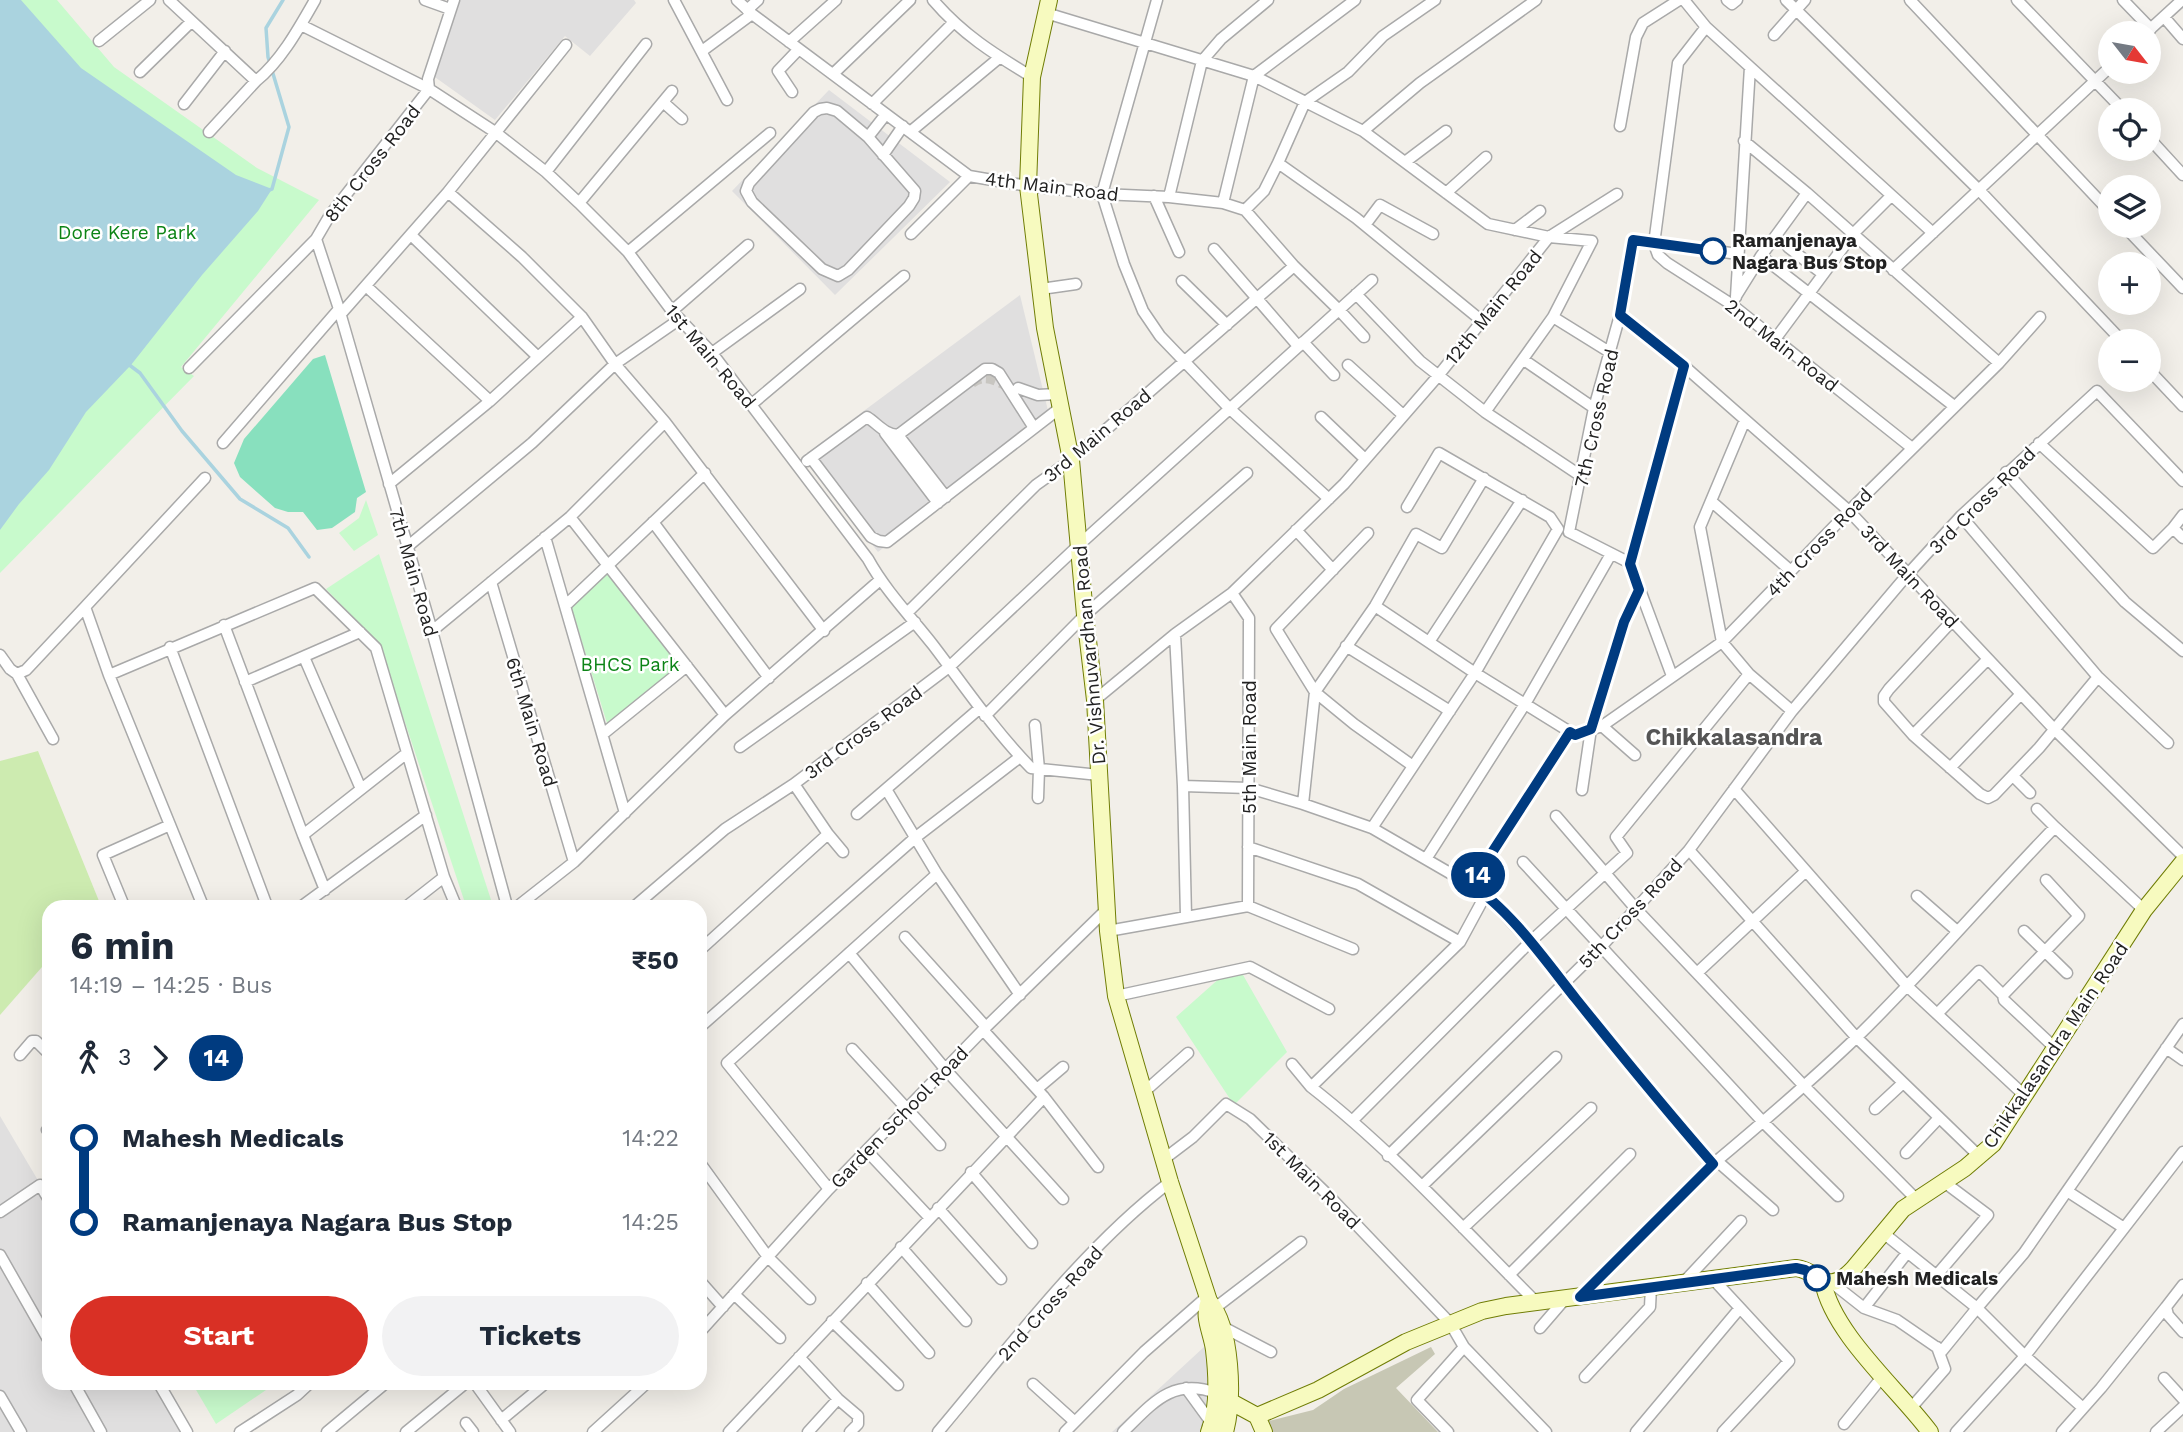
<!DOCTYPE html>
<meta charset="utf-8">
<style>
:root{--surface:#fff;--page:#f2f2f3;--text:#1f2937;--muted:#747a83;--accent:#d93025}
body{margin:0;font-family:"Work Sans",sans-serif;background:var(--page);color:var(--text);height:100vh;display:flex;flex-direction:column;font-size:26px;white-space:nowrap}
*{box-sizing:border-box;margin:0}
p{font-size:23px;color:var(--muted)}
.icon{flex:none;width:38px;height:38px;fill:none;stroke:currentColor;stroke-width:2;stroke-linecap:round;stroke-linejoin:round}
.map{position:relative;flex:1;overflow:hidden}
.panel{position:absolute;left:42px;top:900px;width:665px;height:490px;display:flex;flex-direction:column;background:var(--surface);border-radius:21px;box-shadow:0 7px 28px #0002}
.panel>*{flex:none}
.badge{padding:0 14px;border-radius:23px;font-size:24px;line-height:46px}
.needle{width:46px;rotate:121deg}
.buttons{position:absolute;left:2098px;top:21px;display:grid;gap:14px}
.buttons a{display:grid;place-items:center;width:63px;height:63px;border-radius:50%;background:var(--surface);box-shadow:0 7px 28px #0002;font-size:35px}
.map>.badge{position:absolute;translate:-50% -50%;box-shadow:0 0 0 4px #fff}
.legs{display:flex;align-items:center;gap:10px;height:77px;padding:0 28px;font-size:23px}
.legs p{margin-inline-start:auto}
.overview{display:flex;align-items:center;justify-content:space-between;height:119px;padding:0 28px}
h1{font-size:38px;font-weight:700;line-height:52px}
.primary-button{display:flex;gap:14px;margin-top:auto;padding:14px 28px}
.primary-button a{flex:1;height:80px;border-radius:42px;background:var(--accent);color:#fff;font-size:28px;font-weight:700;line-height:80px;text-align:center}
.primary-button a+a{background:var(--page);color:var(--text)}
ul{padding:0 28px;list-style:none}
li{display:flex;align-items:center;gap:24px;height:84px;font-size:26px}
li i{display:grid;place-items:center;width:10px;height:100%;margin:0 9px;background:currentColor}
li i::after{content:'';width:18px;height:18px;margin:-9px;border:5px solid;border-radius:50%;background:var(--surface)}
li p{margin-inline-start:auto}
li:first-child i{background:linear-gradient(#0000 50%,currentColor 0)}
li:last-child i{background:linear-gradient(currentColor 50%,#0000 0)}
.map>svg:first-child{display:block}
.residential{fill:#e0dfdf}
.construction{fill:#c7c7b4}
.grass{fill:#cdebb0}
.park{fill:#c8facc}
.pitch{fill:#88e0be}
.water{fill:#aad3df}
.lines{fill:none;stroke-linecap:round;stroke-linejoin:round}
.stream{stroke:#aad3df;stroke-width:3.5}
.street-tunnel{stroke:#c8c6c1;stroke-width:10;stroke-dasharray:10 5;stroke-linecap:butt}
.street-casing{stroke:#a9a9a9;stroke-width:13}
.secondary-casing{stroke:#707d05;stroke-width:18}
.street{stroke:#fff;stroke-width:10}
.secondary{stroke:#f7fabf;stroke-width:16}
.line-1-casing{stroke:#fff;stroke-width:16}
.line-1{stroke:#003b80;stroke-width:10}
.stop-1-dot{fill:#fff;stroke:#003b80;stroke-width:3.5}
.labels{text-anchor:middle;stroke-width:5;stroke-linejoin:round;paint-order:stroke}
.street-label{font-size:19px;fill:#222;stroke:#fff}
.park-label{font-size:19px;fill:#0c8416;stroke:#fff}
.stop-label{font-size:19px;font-weight:bold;fill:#222;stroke:#fff;text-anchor:start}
.quarter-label{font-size:23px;font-weight:bold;fill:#555;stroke:#fff}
</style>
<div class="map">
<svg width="2183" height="1432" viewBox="0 0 2183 1432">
<rect width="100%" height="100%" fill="#f2efe9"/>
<path class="residential" d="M 459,0 L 634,0 L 636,3 L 590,56 L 565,36 L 495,120 L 432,75 Z
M 829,90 L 950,182 L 835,295 L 732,191 Z
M 1020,295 L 1050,419 L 878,552 L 803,456 Z
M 0,1116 L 49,1199 L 49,1382 L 158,1383 L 188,1432 L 0,1432 Z
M 1204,1347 L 1214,1358 L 1201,1432 L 1112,1432 Z"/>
<path class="construction" d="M 1431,1347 L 1435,1354 L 1396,1388 L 1438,1432 L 1271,1432 L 1265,1422 L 1313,1410 L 1344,1389 Z"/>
<path class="grass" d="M 38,751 L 99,901 L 94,906 L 49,906 L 49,959 L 0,1015 L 0,761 Z"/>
<path class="park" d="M 0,0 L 57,0 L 114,67 L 257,168 L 319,200 L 181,367 L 194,376 L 0,573 Z
M 366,500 L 378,535 L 354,551 L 339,533 L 359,518 Z
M 379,554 L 493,906 L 466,906 L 379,644 L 326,589 Z
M 608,571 L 684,672 L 610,733 L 571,606 Z
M 1243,975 L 1287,1052 L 1234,1105 L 1176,1017 L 1222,976 Z
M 192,1383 L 261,1383 L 266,1390 L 216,1424 Z"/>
<path class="pitch" d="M 325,355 L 366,492 L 357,498 L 355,512 L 332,528 L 317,530 L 303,512 L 288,512 L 275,508 L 240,477 L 234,463 L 244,439 L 313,359 Z"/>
<path class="water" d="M 0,0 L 21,0 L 81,68 L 236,175 L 272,189 L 258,211 L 202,275 L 131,365 L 86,412 L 49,470 L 19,504 L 0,530 Z"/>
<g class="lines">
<path class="stream" d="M 269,190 L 272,189 L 289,127 L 268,57 L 266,28 L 283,0
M 128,364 L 140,373 L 182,431 L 240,499 L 288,528 L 309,557"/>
<path class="street-tunnel" d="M 972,383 C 986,373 995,381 1008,386"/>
<g class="street-casing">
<path id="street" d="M 169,0 L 256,81 C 281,61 299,28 315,0
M 425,0 L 450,9
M 674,0 L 727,100
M 737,0 L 752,14 L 969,176 L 1028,186 L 1102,194 L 1169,197 L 1223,203 L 1245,210 L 1294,266 L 1339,310 L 1364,337
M 933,0 C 962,34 994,54 1032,77
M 1157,0 L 1102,194 L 1124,264 L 1143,311 L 1160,336 L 1230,409 L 1329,499
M 1684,0 L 1706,27 L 1933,233
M 1727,0 L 1732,4 L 1737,0
M 1786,0 L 1979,190 L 2122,341
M 1910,0 L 2110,212
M 2017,0 L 2123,110
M 2123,0 L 2151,29
M 747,10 L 758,0
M 1046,13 L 1254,76 L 1363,131 L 1488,224 L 1549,237 L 1438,376 L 1344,484 L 1232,593 L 1175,634 L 1095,700
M 2164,17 L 2183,39
M 301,25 L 429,89 L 495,132 L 546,172 L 579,203 L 628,252 L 672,311 L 712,353 L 868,559 C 885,590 911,617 933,645 C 965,687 994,730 1031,768 L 1099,775
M 1706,27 L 1678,63 L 1654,244 L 1658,255 L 1667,263 L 1731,304 L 1912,448
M 2146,33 L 2182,0
M 1774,35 L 1805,0
M 99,41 L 150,0
M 789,42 L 836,0
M 702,51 L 752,14
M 140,72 L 191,22
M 833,74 L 910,0
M 429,89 L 428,79 L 454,0
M 792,92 L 778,71 L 799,49
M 663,102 L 682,119
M 184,104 L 225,51
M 872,104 L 953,23
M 827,108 L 837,111 L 868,137 L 915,191 L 914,198 L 909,206 L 848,270 L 838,276 L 822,269 L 752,202 L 746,191 L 749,183 L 814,112 L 820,109 Z
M 1620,126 L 1636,37 L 1643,23 L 1679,0
M 1363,131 L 1420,83 L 1536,0
M 209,132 L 256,81
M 910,132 L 999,58
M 868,137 L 886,114
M 2149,138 L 2183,175
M 1744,141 L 1807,193 L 1999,363
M 883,155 L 903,126
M 1405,162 L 1446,131
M 1278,163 L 1356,218 L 1482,321
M 546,172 L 646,44
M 448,192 L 522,257 L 582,317 L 615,364 L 665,422
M 1446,193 L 1486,157
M 1154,196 L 1179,252
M 1169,197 L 1202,61 L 1221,39 L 1268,0
M 579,203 L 672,91
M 1223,203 L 1254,76 L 1355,0
M 1245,210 L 1264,191 L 1278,163 L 1305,102 L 1348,72 L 1383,36 L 1435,0
M 1365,225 L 1380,205 L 1433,234
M 2124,226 L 2183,288
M 1515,230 L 1540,211
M 911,234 L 969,176
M 411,235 L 538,357
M 316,239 L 339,309 L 432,631 L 507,906
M 1788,247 L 1823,274
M 1214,249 L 1298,346
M 628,252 L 770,133
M 1761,256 L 1954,406
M 1893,270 L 2110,67
M 1182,281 L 1227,325
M 366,286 L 490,401
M 1041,289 L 1076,284
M 1356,294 L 1420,361 L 1485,412 L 1581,476
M 1736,296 L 1761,256 L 1807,193
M 1736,297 L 1750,67
M 672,311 L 748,245
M 340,315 L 448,192 L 566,45
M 1620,315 L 1684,366 L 1849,511 L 2054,729 L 2183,856
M 1553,317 L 1611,353
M 1776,338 L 1853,234 L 1891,196
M 1303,342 L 1334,375
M 712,353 L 800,289
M 1524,360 L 1594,408
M 1348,365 L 1403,415
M 189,368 L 316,239 L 330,215 L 429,89
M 2149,370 L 2183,406
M 1018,388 L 1038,395 L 1057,394
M 752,404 L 904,276
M 1485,412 L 1553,317 L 1592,241 L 1549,237 L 1617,194
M 1321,417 L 1365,459
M 1745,420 L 1700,527 L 1722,642 L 1749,674 L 1792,711
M 885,433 L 938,503
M 898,435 L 985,369 L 992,369 L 999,373 L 1034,428
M 223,443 L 339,309
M 2039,443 L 2153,548 L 2173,528 L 2183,515
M 811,458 L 871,537 L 879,541 L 887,542 L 1060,408
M 807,461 L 867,417 C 878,424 884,434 898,435 L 946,497
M 2006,472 L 2125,602 L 2183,651
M 389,484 L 490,401 L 582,317
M 1711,501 L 1791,571
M 570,517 L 725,715
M 653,522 L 769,678
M 2173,528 L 2183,538
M 1296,530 L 1333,570
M 1368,533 L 1276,629 L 1315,692 L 1354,724 L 1413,766
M 545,537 L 625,813
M 407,547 L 532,443 L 615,364 L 680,319
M 1630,563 L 1684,366
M 491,582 L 574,862
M 1232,593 L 1249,618 L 1248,906
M 566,605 L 705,473
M 1375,606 L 1475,673 L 1575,735 L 1602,726 L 1722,642 L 1849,511 L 1999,363 L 2040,317
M 908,612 L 1036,485 L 1071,460 L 1294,266
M 1952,621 L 1889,689 L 1884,696 L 1884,702 L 1913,735 L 1980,794 L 1988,798 L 1994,795 L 2039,748 L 2098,677 L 1961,516
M 224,625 L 303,835 L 407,753
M 432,631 L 570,517 L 665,422 L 824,631
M 1175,634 L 1183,786 L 1186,917
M 1429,642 L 1522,500
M 1346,646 L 1450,711
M 170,647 L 267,906
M 0,655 L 10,669 L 17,674 L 26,670 L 85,607
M 304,657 L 361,789
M 17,674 L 53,739
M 109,675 L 85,607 L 205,478
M 1672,676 L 1630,563 L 1569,532 L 1594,408 L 1620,315 L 1634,240 L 1738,254
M 2098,677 L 2168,743
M 245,682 L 360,632
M 985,716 L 1085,615 L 1247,473
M 1035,725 L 1039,769 L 1038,798
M 1602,726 L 1635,755
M 603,734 L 687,666
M 1913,735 L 1988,659
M 740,747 L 915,622
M 1950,768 L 2021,694
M 2013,776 L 2030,793
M 1183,786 L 1249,788 L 1303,804 L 1372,828 L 1486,894 L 1530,942 L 1670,1115 L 1713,1164 C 1762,1123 1811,1081 1857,1037 C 1926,970 1988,896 2055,827 L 2144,910
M 886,789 L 937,874 L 1020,995
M 1734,789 L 1907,986 L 2024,1095
M 1582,790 L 1591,729 L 1624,622 L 1639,590
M 1303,804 L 1315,692 L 1375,606 L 1416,534 L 1442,548 L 1484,478
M 2037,809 L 2055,827
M 857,814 L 980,708
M 1556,816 L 1636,909 L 1804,1086 L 1916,1199
M 1372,828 L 1475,673 L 1558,529 L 1550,517 L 1439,453 L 1407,507
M 828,834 L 843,852
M 303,835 L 325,890
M 1248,847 L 1358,884 L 1460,942
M 1689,850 L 1856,1037 L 1980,1157
M 1426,859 L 1525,704 L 1611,554
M 1523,862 L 1763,1122 L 1838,1196
M 1471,885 L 1570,732
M 1486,894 L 1460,942 L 1311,1087 C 1393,1151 1463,1229 1536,1302
M 1917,896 L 1957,931
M 124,906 L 103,855 L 170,825
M 203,906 L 109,675 L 315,588 L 376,648 L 444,877 L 456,906
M 302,906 L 426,815
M 407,906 L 444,877
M 518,906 L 574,862 L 725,715 L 880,580
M 635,906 L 725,829 L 794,784 L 949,667 L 1080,544 L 1372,280
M 1108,931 L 1248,906 L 1353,949
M 2024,931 L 2067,973
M 905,937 L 986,1027
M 700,950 L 828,834 L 794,784
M 849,953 L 946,1070 L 1063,1199
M 1697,973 L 1806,871
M 2003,995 L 2079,916 L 2046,880
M 1116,996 L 1250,967 L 1329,1009
M 1937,1014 L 1979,971 L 2003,995 L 2004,1000 L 2054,1047
M 700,1027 L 916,837 L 1020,757
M 983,1030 L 1044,1097 L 1098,1167
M 2166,1048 L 2183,1060
M 852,1049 L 940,1145
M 20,1055 L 32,1041 L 36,1041 L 49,1054
M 1292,1064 L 1311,1087
M 1037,1089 L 1063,1067
M 1144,1092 L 1188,1053
M 1875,1109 L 1903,1083
M 1353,1120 L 1530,942 L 1627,853 L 1616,837 L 1749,674
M 47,1130 L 49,1132
M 867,1151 L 929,1217
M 1906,1153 L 1939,1118
M 1388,1156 L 1601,947 L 1689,850 L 1792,711 L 1908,574 L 1961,516 L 2097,391 L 2183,481
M 1164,1159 L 1193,1137 L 1226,1104 L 1250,1119 L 1329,1196 L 1450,1323 L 1464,1347 L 1546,1432
M 1717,1161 L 1773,1210
M 700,1163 L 768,1257 L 810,1299
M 971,1172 L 1032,1243
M 1422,1186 L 1556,1057
M 829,1189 L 727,1063 L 937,874
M 2067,1191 L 2124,1228
M 938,1208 L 1001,1279
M 0,1212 L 40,1185 L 49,1200
M 1463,1228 L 1591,1108
M 1882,1232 L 1977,1308 L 2024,1253 L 2183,1024
M 901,1247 L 966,1321
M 0,1255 L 49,1341
M 1509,1275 L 1630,1154
M 1936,1276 L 1988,1215 L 1944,1182
M 700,1281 L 723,1307
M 1831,1282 L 1864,1308 L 1897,1320 L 1942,1351 L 1977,1308 L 2025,1356 L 2083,1408
M 867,1283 L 929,1353
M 1683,1283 L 1741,1221
M 2183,1285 L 2166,1307 L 2168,1315 L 2183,1332
M 734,1294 L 780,1338
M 1581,1296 L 1713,1164
M 1215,1308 L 1301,1242
M 1864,1308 L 1907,1253
M 832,1321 L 898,1385
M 1221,1326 L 1271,1352
M 1540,1328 L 1565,1299
M 700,1332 L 829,1189 L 983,1030 L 1106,910
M 799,1357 L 838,1399 L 858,1416 L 858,1424 L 850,1432
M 1585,1377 L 1650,1307 L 1651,1287
M 2164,1378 L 2183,1399
M 73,1382 L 101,1432
M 158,1382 L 187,1432
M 474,1382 L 510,1432
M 1033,1384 L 1075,1422
M 1186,1388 L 1210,1421 L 1208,1426
M 0,1396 L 21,1432
M 1911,1408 L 1945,1369 L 1937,1347
M 501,1420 L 547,1382
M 466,1423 L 473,1432
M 1844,1424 L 1883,1376
M 240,1432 L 297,1395 L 311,1382
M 327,1432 L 387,1382
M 406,1432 L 467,1382
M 593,1432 L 648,1382
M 729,1432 L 1044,1097
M 808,1432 L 838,1399
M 938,1432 C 1009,1348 1083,1248 1170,1182
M 1065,1432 L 1144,1352 L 1209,1295
M 1123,1432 C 1152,1404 1172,1377 1216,1393
M 1448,1432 L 1417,1400 L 1464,1347
M 1636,1432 L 1740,1308 L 1713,1279
M 1723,1432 L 1789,1361 L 1740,1308
M 1956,1432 L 2025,1356 L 2183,1152
M 2062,1432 L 2101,1388 L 2166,1307
M 2156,1432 L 2183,1407"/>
</g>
<g class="secondary-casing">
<path id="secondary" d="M 1049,0 L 1032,77 L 1028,186 L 1045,328 L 1071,460 L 1085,615 L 1095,700 L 1108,931 L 1116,996 L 1170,1182 L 1209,1301 C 1232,1328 1234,1399 1225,1432
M 1823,1282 C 1833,1334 1898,1389 1930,1432
M 1209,1301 C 1202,1317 1212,1333 1214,1350 C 1217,1375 1219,1408 1209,1432
M 1222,1397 L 1257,1416 L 1264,1432
M 1257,1416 L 1318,1390 L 1406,1342 L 1482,1311 L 1506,1306 L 1796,1268 C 1821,1271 1825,1298 1853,1269 L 1903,1209 L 1965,1168 L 1993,1144 L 2144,910 L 2183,862"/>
</g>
<use href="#street" class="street"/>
<use href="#secondary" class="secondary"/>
</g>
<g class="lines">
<g class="line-1-casing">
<path id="line-1" d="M 1713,251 L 1633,240 L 1620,315 L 1684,366 L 1630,564 L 1639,590 L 1624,622 L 1591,729 L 1575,735 L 1570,732 L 1471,885 C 1509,908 1548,964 1576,999 C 1621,1055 1666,1110 1713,1164 L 1580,1297 L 1796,1268 L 1805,1270 L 1817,1278"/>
</g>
<use href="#line-1" class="line-1"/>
</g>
<g class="stop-1-dot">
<circle cx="1713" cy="251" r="12"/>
<circle cx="1817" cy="1278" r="12"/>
</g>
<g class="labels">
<g class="street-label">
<text transform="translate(372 163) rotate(-52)" y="7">8th Cross Road</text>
<text transform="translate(1052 186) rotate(7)" y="7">4th Main Road</text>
<text transform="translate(1493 307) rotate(-51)" y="7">12th Main Road</text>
<text transform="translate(1782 345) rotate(38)" y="7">2nd Main Road</text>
<text transform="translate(711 356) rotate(50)" y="7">1st Main Road</text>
<text transform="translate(1596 418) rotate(-77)" y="7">7th Cross Road</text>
<text transform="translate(1097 435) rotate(-40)" y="7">3rd Main Road</text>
<text transform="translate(1982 500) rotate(-45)" y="7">3rd Cross Road</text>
<text transform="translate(1819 542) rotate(-46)" y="7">4th Cross Road</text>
<text transform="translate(414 572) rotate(74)" y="7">7th Main Road</text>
<text transform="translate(1910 576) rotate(47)" y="7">3rd Main Road</text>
<text transform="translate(1089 655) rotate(-95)" y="7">Dr. Vishnuvardhan Road</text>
<text transform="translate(532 722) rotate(73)" y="7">6th Main Road</text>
<text transform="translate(863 732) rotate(-37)" y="7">3rd Cross Road</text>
<text transform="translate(1249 747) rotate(-90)" y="7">5th Main Road</text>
<text transform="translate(1630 913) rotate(-47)" y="7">5th Cross Road</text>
<text transform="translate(2055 1045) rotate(-56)" y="7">Chikkalasandra Main Road</text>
<text transform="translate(899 1117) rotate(-46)" y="7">Garden School Road</text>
<text transform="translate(1312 1180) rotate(45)" y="7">1st Main Road</text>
<text transform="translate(1050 1303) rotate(-48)" y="7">2nd Cross Road</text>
</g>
<g class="park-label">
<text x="127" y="239">Dore Kere Park</text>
<text x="630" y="671">BHCS Park</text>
</g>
<g class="stop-label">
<text x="1732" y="247">Ramanjenaya<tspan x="1732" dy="22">Nagara Bus Stop</tspan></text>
<text x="1836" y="1285">Mahesh Medicals</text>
</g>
<g class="quarter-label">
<text x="1734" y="745">Chikkalasandra</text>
</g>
</g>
</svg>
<div class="buttons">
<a><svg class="needle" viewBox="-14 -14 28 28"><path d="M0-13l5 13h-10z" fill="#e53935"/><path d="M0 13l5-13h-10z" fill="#747a83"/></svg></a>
<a><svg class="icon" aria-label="locate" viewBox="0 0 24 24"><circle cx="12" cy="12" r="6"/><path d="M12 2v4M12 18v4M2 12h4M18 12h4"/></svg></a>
<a><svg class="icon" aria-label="layers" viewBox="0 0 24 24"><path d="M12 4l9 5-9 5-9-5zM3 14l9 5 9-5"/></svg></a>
<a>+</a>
<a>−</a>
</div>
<b class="badge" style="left:1478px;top:875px;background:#003b80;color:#fff">14</b>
<section class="panel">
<div class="overview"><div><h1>6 min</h1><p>14:19 – 14:25 · Bus</p></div><b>₹50</b></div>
<div class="legs"><svg class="icon" aria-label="walk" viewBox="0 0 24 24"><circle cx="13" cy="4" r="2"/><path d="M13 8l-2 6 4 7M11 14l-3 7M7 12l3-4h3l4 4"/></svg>3<svg class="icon" aria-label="forward" viewBox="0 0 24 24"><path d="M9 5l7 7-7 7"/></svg><b class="badge" style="background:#003b80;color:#fff">14</b></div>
<ul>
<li><i style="color:#003b80"></i><b>Mahesh Medicals</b><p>14:22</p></li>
<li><i style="color:#003b80"></i><b>Ramanjenaya Nagara Bus Stop</b><p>14:25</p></li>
</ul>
<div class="primary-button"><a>Start</a><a>Tickets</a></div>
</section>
</div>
